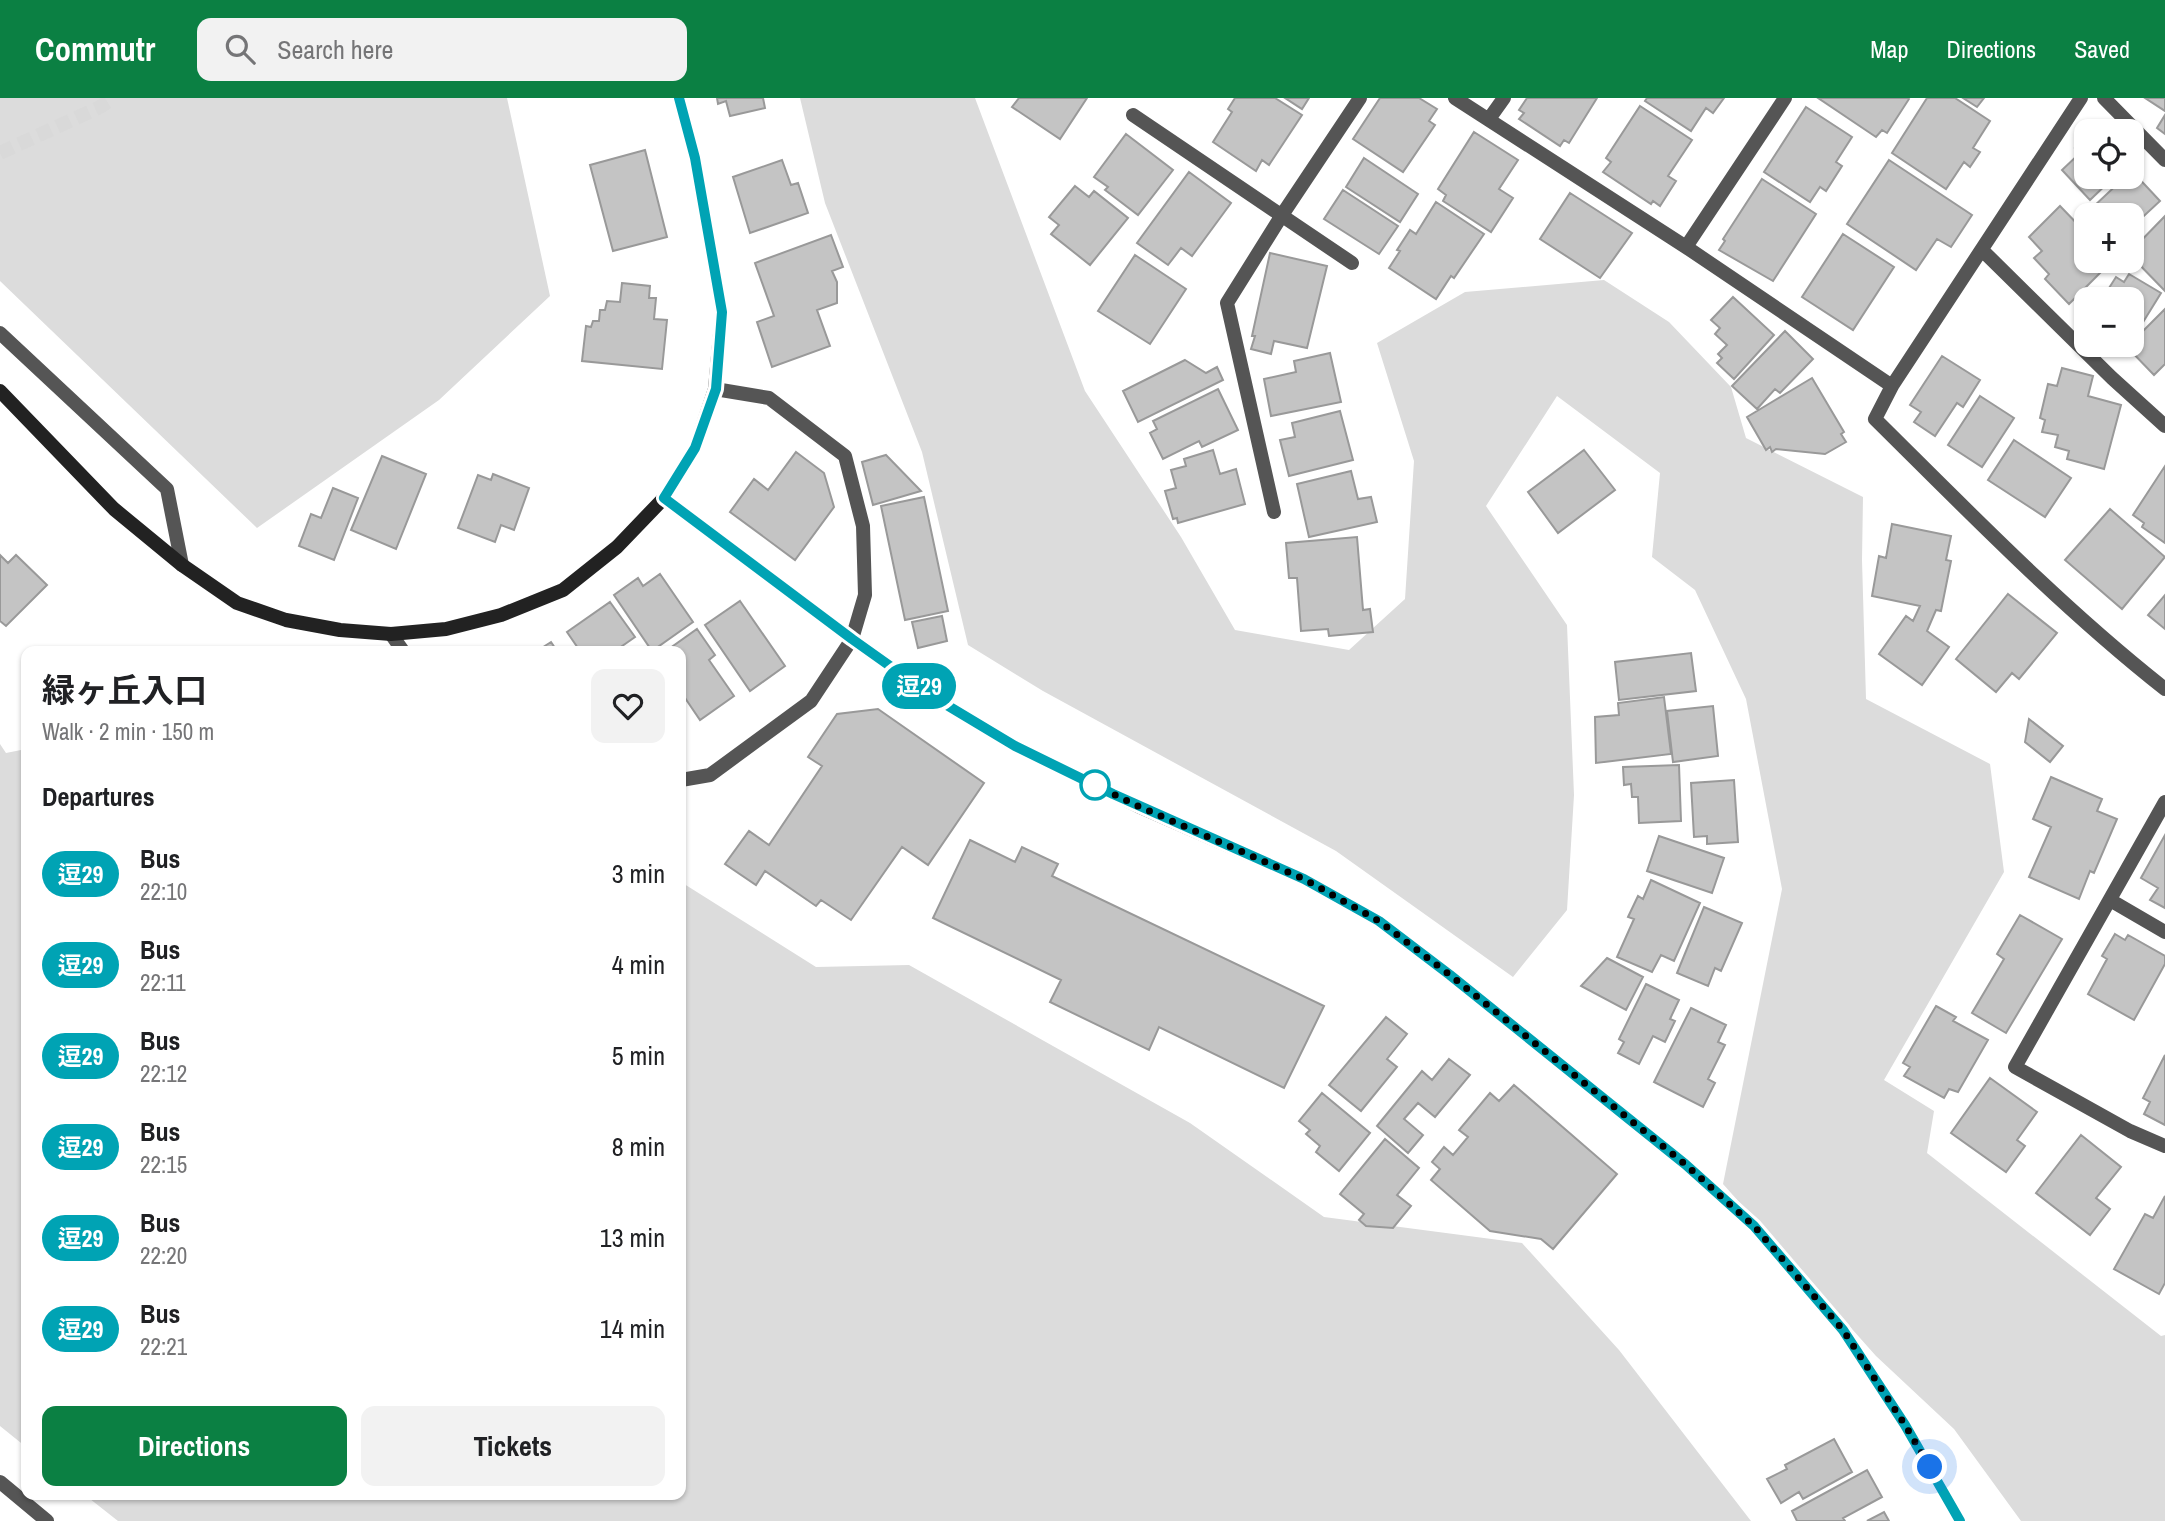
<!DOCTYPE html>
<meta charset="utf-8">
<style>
:root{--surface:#fff;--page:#f2f2f2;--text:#202124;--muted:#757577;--accent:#0b8043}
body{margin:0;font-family:"Archivo Narrow","Noto Sans JP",sans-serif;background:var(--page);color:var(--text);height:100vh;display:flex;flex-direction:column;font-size:26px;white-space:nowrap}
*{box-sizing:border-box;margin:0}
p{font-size:23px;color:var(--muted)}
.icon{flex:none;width:38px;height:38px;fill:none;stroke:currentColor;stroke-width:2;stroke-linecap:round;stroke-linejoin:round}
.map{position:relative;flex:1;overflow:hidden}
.side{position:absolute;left:21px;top:548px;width:665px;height:854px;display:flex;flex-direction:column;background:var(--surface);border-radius:14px;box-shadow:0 2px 5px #0004}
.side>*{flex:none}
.badge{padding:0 14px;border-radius:23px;font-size:24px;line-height:46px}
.controls{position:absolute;left:2074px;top:21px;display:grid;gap:14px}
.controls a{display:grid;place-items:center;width:70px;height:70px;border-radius:14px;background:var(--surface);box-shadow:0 2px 5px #0004;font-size:35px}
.you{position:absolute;width:35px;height:35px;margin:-18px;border:5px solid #fff;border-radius:50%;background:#1a73e8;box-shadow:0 0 0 10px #1a73e833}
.map>.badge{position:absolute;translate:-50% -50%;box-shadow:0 0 0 4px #fff}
h2{padding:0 21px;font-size:26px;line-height:63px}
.round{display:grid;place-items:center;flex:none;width:74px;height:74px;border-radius:14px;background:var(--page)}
.overview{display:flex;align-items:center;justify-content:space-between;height:119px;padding:0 21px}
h1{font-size:33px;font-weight:700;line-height:52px}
.action{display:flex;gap:14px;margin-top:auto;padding:14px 21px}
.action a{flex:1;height:80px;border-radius:14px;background:var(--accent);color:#fff;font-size:28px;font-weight:700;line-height:80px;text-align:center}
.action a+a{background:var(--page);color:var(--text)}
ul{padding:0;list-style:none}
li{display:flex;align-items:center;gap:21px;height:91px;padding:0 21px}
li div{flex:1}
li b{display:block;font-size:26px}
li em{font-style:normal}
li .badge{min-width:77px;font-weight:700;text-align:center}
header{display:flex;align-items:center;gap:42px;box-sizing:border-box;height:98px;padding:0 35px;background:var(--accent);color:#fff}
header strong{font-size:33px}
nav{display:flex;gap:38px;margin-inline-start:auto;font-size:24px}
.search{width:490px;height:63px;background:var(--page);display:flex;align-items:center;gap:18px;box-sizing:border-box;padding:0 24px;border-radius:14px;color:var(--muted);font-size:26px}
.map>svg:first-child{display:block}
.green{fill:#dcdcdc}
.building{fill:#c4c4c4;stroke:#999;stroke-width:2}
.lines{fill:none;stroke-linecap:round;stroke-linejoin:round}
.secondary-tunnel{stroke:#d9d9d9;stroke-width:14;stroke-dasharray:14 7;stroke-linecap:butt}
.lane{stroke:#555;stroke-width:14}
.street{stroke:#555;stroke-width:14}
.secondary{stroke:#222;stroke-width:14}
.line-casing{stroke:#fff;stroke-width:16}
.line{stroke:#00a3b4;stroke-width:10}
.walk{stroke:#000;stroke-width:7;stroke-dasharray:0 12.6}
.stop-dot{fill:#fff;stroke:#00a3b4;stroke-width:3.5}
</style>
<header>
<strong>Commutr</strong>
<div class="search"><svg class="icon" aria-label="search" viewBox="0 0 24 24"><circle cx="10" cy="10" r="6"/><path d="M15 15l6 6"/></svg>Search here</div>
<nav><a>Map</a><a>Directions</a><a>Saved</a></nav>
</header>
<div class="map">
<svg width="2165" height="1423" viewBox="0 0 2165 1423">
<rect width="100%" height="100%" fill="#fff"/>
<path class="green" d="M 0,0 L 507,0 L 550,198 L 439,302 L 257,430 L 0,183 Z
M 800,0 L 975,0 L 1085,293 L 1181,439 L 1235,532 L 1349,552 L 1405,501 L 1414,363 L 1377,245 L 1465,194 L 1604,182 L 1669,224 L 1731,289 L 1746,340 L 1863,399 L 1862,462 L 1866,601 L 1990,666 L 2004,774 L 1884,982 L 1934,1013 L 1927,1055 L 2161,1238 L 2165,1237 L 2165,1423 L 2021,1423 L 1954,1331 L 1876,1258 L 1723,1086 L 1782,791 L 1746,601 L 1695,492 L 1652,459 L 1660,375 L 1557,298 L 1486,408 L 1567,527 L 1574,697 L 1567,812 L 1513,879 L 1336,753 L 1043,593 L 968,547 L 922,354 L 825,105 Z
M 0,646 L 6,655 L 26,651 L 26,1349 L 0,1328 Z
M 681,784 L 816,869 L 909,867 L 1190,1025 L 1324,1119 L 1522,1145 L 1619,1252 L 1751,1423 L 118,1423 L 85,1397 L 681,1396 Z"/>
<path class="building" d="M 717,0 L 763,0 L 765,10 L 730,18 L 726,3 L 718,6 Z
M 1019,0 L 1087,0 L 1060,41 L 1012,9 Z
M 1235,0 L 1275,0 L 1302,17 L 1269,67 L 1262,62 L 1256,73 L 1213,44 L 1232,14 L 1228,11 Z
M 1285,0 L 1309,0 L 1302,11 Z
M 1380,0 L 1419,0 L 1437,11 L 1429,23 L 1435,27 L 1403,74 L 1353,41 Z
M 1527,0 L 1597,0 L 1569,45 L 1564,42 L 1560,48 L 1519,21 L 1524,15 L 1519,12 Z
M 1647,0 L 1724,0 L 1713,15 L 1706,10 L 1691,33 L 1645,3 Z
M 1818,0 L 1908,0 L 1909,1 L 1887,35 L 1882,32 L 1876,39 Z
M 1927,0 L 1955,0 L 1990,23 L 1973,50 L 1980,54 L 1970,69 L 1964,64 L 1946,91 L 1892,55 Z
M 1963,0 L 1984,0 L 1977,9 Z
M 2145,0 L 2165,0 L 2165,13 Z
M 1640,8 L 1692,42 L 1668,78 L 1676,83 L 1660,108 L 1653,103 L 1651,106 L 1603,74 L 1611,64 L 1606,60 Z
M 1806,9 L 1852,39 L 1836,64 L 1842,68 L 1826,93 L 1820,89 L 1810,104 L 1764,74 Z
M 2165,17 L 2165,36 L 2157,30 Z
M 1474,34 L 1518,62 L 1499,91 L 1513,100 L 1491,134 L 1443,103 L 1446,97 L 1438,91 Z
M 1126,36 L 1173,72 L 1138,117 L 1105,92 L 1108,89 L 1094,79 Z
M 2086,39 L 2086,79 L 2114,79 L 2090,102 L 2062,72 L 2080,55 L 2075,50 Z
M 645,52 L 667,139 L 613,153 L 590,67 Z
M 1364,60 L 1418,96 L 1400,124 L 1346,89 Z
M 782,62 L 791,87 L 798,85 L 808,115 L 750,135 L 733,79 Z
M 1889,62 L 1972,117 L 1951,149 L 1937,141 L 1916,172 L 1847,126 Z
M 2132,73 L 2160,103 L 2132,129 L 2132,117 L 2099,117 L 2092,110 L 2125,79 L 2132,79 Z
M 1189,74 L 1231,105 L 1192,158 L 1181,150 L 1168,167 L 1137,145 Z
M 1762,81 L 1816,116 L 1773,183 L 1719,152 L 1725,143 L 1723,141 Z
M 1075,88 L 1089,99 L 1094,93 L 1128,120 L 1090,167 L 1051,136 L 1059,127 L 1049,119 Z
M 1343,92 L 1398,128 L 1379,156 L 1324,121 Z
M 1570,95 L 1632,135 L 1600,180 L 1540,141 Z
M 1436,104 L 1484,136 L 1454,180 L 1451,178 L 1436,201 L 1389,170 L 1400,153 L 1397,152 L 1410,132 L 1416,136 Z
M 2060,108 L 2086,135 L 2086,163 L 2112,163 L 2069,206 L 2045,181 L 2049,176 L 2034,160 L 2042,153 L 2029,139 Z
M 2165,118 L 2165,193 L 2132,159 L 2132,152 Z
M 1843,136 L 1894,169 L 1853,232 L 1802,199 Z
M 831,137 L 843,169 L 832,173 L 837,184 L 837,205 L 817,212 L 830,248 L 772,269 L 757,224 L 774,218 L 755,165 Z
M 1270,155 L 1327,168 L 1307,250 L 1274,243 L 1271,256 L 1251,251 L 1255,238 L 1252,238 Z
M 1135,157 L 1186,191 L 1150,246 L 1098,213 Z
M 2129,176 L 2161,195 L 2137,234 L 2132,231 L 2132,201 L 2102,201 L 2116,179 L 2124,184 Z
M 622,185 L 650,188 L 649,200 L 656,200 L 654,221 L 667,222 L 662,271 L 582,263 L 586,228 L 591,229 L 593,223 L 599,223 L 600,212 L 605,212 L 607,203 L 620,204 Z
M 1733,199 L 1774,237 L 1734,281 L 1717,265 L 1722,260 L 1718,256 L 1727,247 L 1715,236 L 1720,230 L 1711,222 Z
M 2165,211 L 2165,266 L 2154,277 L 2127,249 Z
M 1785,233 L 1813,261 L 1780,295 L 1775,291 L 1757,311 L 1732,288 Z
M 1330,255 L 1341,304 L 1271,318 L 1264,281 L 1296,274 L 1294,263 Z
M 1942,258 L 1980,282 L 1963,309 L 1957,305 L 1935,338 L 1914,324 L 1921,314 L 1910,307 Z
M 1185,262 L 1206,275 L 1217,269 L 1223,282 L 1138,324 L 1123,293 Z
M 2062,270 L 2093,278 L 2088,298 L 2121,307 L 2104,371 L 2067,361 L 2069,353 L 2055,349 L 2058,337 L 2042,334 L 2045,322 L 2040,320 L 2048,286 L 2057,288 Z
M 1812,280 L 1844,334 L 1841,336 L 1846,344 L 1825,356 L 1776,351 L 1772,354 L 1770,349 L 1766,352 L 1747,319 Z
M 1218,291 L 1238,332 L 1202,349 L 1199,343 L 1163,361 L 1150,335 L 1157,331 L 1153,323 Z
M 1980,298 L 2014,320 L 1982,369 L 1948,347 Z
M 1340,313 L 1353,362 L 1289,378 L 1280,342 L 1295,339 L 1292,325 Z
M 2014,342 L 2071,380 L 2045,419 L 1988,382 Z
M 1213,352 L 1220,376 L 1236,371 L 1245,406 L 1178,425 L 1177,420 L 1173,421 L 1165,393 L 1176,390 L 1171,372 L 1186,368 L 1184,361 Z
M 1584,352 L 1615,392 L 1558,435 L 1528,394 Z
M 796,354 L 824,375 L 834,409 L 795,462 L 730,414 L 754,381 L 768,392 Z
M 886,357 L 921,393 L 873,407 L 862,364 Z
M 382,358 L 426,376 L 396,451 L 351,432 Z
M 2165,368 L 2165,445 L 2142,429 L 2144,425 L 2133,417 Z
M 1351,373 L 1358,401 L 1371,399 L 1377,424 L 1309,439 L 1297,386 Z
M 493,376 L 529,390 L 514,432 L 501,427 L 495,444 L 458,430 L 478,377 L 491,382 Z
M 333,390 L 358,400 L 334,462 L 299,448 L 311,416 L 321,420 Z
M 924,399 L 948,513 L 905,522 L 881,408 Z
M 2110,411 L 2165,459 L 2122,511 L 2065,462 Z
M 1892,426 L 1951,438 L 1946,462 L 1951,463 L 1941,513 L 1936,512 L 1927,533 L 1949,549 L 1922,587 L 1879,556 L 1906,518 L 1913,523 L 1920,508 L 1872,498 L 1879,458 L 1886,460 Z
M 1357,439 L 1363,512 L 1370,511 L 1373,534 L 1329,538 L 1328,531 L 1301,533 L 1297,480 L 1289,480 L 1286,445 Z
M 0,457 L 8,465 L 16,457 L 47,487 L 6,528 L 0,523 Z
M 660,476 L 693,524 L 652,553 L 614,497 L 638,480 L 643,488 Z
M 2008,496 L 2057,535 L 2019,581 L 2012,575 L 1996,594 L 1956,561 Z
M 2165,497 L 2165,531 L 2148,517 Z
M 740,503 L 785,568 L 750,593 L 705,527 Z
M 610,504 L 635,539 L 615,553 L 580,553 L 567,534 Z
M 942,518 L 947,543 L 918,550 L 912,524 Z
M 697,531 L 715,557 L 709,562 L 734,598 L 700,622 L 681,594 L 681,553 L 666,553 Z
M 551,544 L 557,553 L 537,553 Z
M 1691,555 L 1696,593 L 1619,602 L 1615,564 Z
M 1664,599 L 1671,656 L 1596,665 L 1595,619 L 1619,617 L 1618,605 Z
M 1713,608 L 1718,658 L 1673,664 L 1667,613 Z
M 878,611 L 984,685 L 928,767 L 902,749 L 851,822 L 821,802 L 816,808 L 765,773 L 756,787 L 725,766 L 749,733 L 769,747 L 822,668 L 808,659 L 837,616 Z
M 2029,621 L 2063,648 L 2050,664 L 2025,644 Z
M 1679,667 L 1681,723 L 1639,725 L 1638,699 L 1632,699 L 1631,686 L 1624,687 L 1623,669 Z
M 2051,679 L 2102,701 L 2097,713 L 2117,721 L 2094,775 L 2090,773 L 2079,801 L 2029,779 L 2051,729 L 2033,721 Z
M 1734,682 L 1738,744 L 1707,746 L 1707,738 L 1694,739 L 1691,685 Z
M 2165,737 L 2165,810 L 2150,802 L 2158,790 L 2141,780 Z
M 1659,738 L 1724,760 L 1712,795 L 1647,773 Z
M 970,742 L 1015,764 L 1022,749 L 1058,766 L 1052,778 L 1324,908 L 1284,990 L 1159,929 L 1149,952 L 1050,904 L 1061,882 L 933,820 Z
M 1651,782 L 1700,805 L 1674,863 L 1661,857 L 1652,874 L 1617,859 L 1634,821 L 1628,819 L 1638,798 L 1643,801 Z
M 1704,809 L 1742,825 L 1721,873 L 1715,870 L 1708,888 L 1677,875 Z
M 2020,817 L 2062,841 L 2006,935 L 1972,915 L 2004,861 L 1997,856 Z
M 2115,836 L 2125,842 L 2128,837 L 2165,858 L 2165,866 L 2134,922 L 2088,896 L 2107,861 L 2102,858 Z
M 1607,860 L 1643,879 L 1626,912 L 1581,888 Z
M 1646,886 L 1679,902 L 1670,921 L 1675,923 L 1665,944 L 1653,938 L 1639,966 L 1618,955 L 1624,944 L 1619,941 Z
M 1936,908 L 1956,919 L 1953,923 L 1988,942 L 1958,994 L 1949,991 L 1944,1000 L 1904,978 L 1910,969 L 1903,965 Z
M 1691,910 L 1726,927 L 1718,944 L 1725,947 L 1708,981 L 1715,985 L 1703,1009 L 1654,984 Z
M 1386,919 L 1407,936 L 1387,961 L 1397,969 L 1361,1013 L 1329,987 Z
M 2165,957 L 2165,1027 L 2144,1016 L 2150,1004 L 2143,1000 Z
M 1449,961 L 1470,977 L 1435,1019 L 1418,1005 L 1404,1021 L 1423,1037 L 1408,1055 L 1377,1028 L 1422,973 L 1432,982 Z
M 1990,980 L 2037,1014 L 2017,1042 L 2025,1048 L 2006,1074 L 1951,1035 Z
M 1514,987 L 1617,1076 L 1553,1151 L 1541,1141 L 1490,1133 L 1431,1082 L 1440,1071 L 1432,1064 L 1444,1049 L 1453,1057 L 1468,1039 L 1459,1032 L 1490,995 L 1499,1003 Z
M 1322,995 L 1370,1035 L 1339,1073 L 1316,1054 L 1320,1048 L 1306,1036 L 1310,1032 L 1299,1023 Z
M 2081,1037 L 2121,1069 L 2096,1100 L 2110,1111 L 2090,1137 L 2036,1095 Z
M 1385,1041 L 1419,1070 L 1397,1097 L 1411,1108 L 1393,1130 L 1366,1128 L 1359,1122 L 1364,1116 L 1340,1096 Z
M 2165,1098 L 2165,1185 L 2159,1196 L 2114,1171 L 2145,1116 L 2153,1120 Z
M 1834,1341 L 1852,1374 L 1803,1401 L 1799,1394 L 1781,1405 L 1767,1381 L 1787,1371 L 1785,1367 Z
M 1867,1372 L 1882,1399 L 1843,1420 L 1845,1423 L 1797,1423 L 1792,1413 Z
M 1884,1414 L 1889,1423 L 1867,1423 Z"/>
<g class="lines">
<path class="secondary-tunnel" d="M 0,55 L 100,9 L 113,0"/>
<path class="lane" d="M 0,235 L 167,391 L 182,467"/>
<path class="street" d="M 1455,0 L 1686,149 L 1892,288
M 2081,0 L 1892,288 L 1875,321 C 1969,414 2061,509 2165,591
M 2104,0 L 2165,62
M 1133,17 L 1352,165
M 1489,21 L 1504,0
M 1686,149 L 1785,0
M 1982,152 L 2112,280 L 2165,328
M 1274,414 L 1227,205 L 1282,117 L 1360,0
M 391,536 L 403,553
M 681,682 L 710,677 L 811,603 L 852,541 L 865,497 L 863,428 L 845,358 L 769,300 L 715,291
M 2165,704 L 2015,969 L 2130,1033 L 2165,1048
M 2110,802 L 2165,834
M 0,1384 L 47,1423"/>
<path class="secondary" d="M 0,293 L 114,411 L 182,467 L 237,505 L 286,522 L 340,532 L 391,536 L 446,531 L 501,517 L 563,492 L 617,449 L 664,400 L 695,350 L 715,291 L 722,214 L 695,60 L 679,0
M 664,400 L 852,541 L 935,600 L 1015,648 L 1138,708 L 1304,781 L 1379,823 L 1450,877 L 1685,1066 L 1754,1128 L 1843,1232 L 1905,1327 L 1960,1423"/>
</g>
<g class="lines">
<g class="line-casing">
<path id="line" d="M 679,0 L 695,60 L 722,214 L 716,291 L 695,350 L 664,400 L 852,541 L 935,600 L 1015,648 L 1113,696 L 1304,781 L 1379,823 L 1450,877 L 1685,1066 L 1754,1128 L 1843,1232 L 1905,1327 L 1960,1423"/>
</g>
<use href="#line" class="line"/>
<path class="walk" d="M 1095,687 L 1088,684 L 1138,708 L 1304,781 L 1379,823 L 1450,877 L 1685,1066 L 1754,1128 L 1843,1232 L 1905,1327 L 1930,1369"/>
</g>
<circle class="stop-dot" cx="1095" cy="687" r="14"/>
</svg>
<div class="controls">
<a><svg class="icon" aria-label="locate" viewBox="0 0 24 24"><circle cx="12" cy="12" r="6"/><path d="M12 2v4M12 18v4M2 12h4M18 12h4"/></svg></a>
<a>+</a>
<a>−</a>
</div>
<div class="you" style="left:1930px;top:1369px"></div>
<b class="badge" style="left:919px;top:588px;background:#00a3b4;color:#fff">逗29</b>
<section class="side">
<div class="overview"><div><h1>緑ヶ丘入口</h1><p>Walk · 2 min · 150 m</p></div><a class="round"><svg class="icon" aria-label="heart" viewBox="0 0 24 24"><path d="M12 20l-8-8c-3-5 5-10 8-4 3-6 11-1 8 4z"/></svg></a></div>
<h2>Departures</h2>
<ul>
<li><span class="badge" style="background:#00a3b4;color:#fff">逗29</span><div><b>Bus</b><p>22:10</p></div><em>3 min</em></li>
<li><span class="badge" style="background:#00a3b4;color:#fff">逗29</span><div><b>Bus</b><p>22:11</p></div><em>4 min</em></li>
<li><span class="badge" style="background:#00a3b4;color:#fff">逗29</span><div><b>Bus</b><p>22:12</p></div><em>5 min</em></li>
<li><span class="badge" style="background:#00a3b4;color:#fff">逗29</span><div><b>Bus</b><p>22:15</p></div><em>8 min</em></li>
<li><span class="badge" style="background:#00a3b4;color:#fff">逗29</span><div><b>Bus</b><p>22:20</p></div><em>13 min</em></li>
<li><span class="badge" style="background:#00a3b4;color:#fff">逗29</span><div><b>Bus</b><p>22:21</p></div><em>14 min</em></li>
</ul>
<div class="action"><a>Directions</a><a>Tickets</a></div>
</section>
</div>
